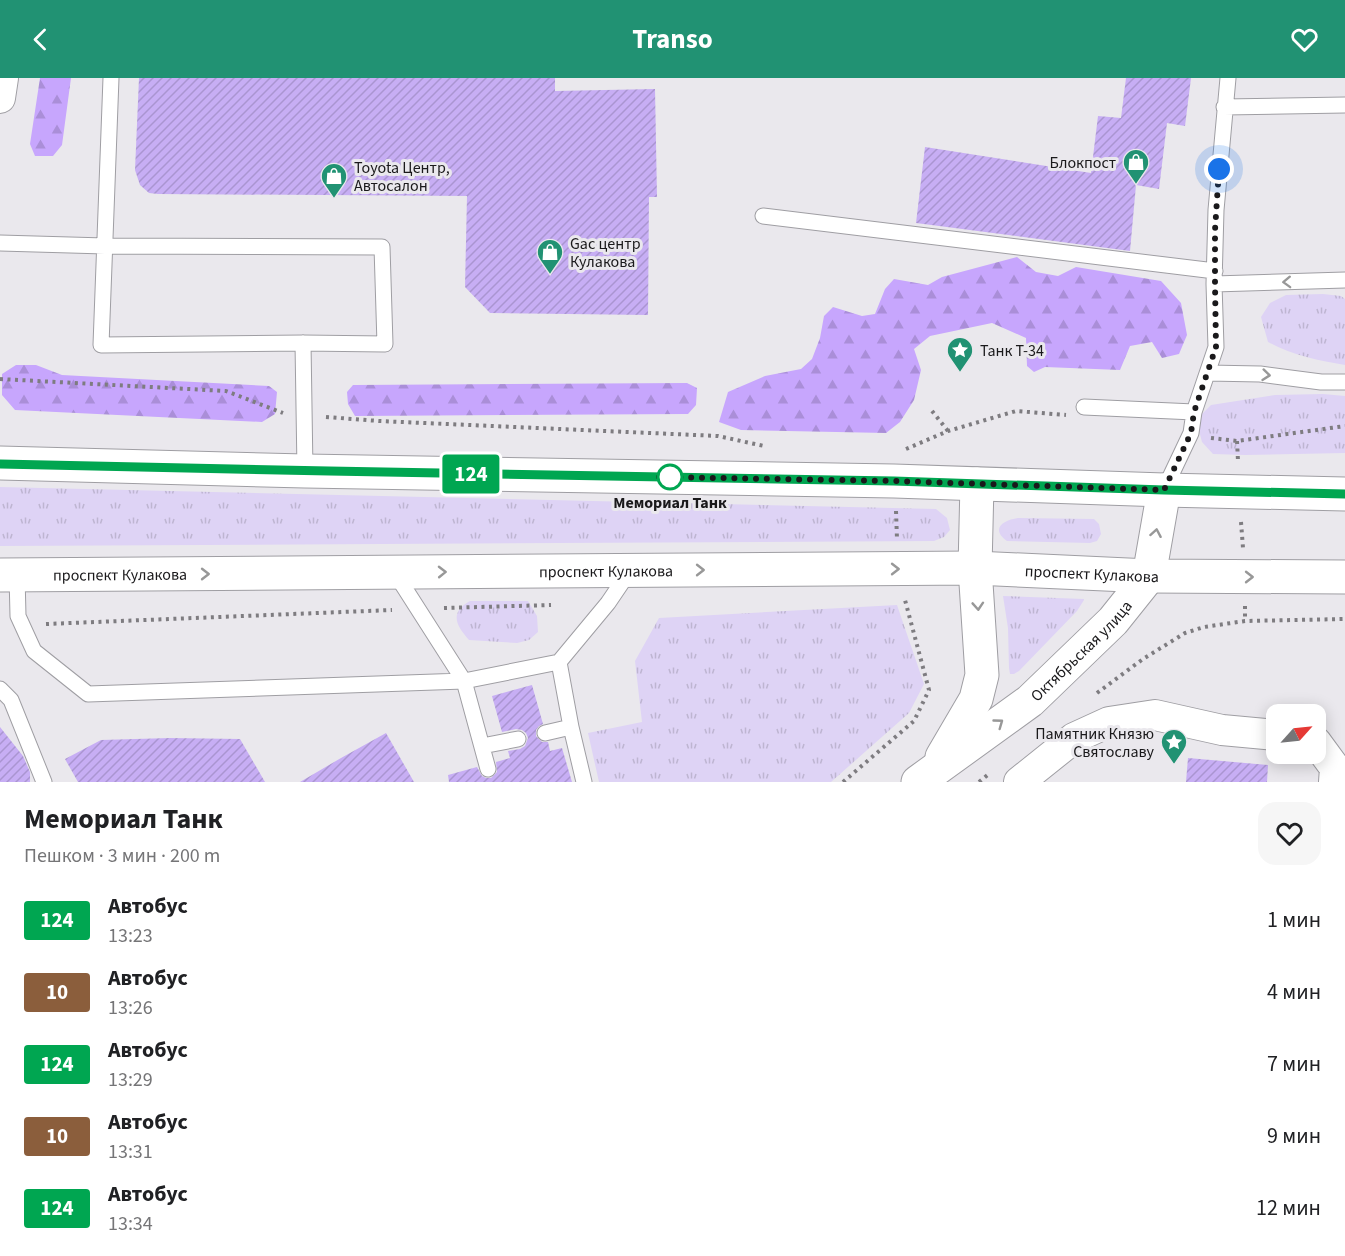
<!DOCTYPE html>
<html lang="ru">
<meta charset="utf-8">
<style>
:root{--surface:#fff;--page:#f6f6f6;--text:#202124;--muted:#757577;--accent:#219273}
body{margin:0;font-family:"Source Sans 3",sans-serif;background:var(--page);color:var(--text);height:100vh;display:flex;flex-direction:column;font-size:22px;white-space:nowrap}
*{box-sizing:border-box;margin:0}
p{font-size:20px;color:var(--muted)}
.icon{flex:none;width:33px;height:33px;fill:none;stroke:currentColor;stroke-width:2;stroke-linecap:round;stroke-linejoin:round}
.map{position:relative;height:704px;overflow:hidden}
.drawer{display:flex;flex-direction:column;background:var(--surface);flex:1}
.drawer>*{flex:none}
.badge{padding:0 12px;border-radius:4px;font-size:21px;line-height:39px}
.needle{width:39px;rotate:63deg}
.buttons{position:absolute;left:1266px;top:626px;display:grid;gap:12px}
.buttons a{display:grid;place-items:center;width:60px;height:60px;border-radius:12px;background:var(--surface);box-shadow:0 3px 15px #0003;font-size:30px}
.you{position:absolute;width:30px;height:30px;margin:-15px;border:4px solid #fff;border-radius:50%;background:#1a73e8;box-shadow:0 0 0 9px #1a73e833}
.map>.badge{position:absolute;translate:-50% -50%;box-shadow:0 0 0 3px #fff}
.round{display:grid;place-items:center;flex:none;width:63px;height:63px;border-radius:18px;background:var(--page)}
.headline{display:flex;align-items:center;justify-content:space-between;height:102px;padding:0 24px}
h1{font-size:28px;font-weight:700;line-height:45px}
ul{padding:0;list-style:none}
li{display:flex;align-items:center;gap:18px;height:72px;padding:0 24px}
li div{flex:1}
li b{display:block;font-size:22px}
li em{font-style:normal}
li .badge{min-width:66px;font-weight:700;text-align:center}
header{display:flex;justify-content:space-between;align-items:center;height:78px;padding:0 24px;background:var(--accent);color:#fff;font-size:27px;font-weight:700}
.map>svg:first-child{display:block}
.grass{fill:url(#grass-tufts)}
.forest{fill:url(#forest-firs)}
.building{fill:url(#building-hatch)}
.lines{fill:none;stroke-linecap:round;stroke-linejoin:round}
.service-casing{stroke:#9f9ea3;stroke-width:17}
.minor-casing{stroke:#9f9ea3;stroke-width:32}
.secondary-casing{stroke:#9f9ea3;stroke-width:35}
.primary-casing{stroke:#9f9ea3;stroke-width:35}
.path{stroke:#7e7c80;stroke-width:4;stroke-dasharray:3 4.5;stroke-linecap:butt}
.service{stroke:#fff;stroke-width:15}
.minor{stroke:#fff;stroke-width:30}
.secondary{stroke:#fff;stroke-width:33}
.primary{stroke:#fff;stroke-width:33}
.oneway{stroke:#989898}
.line-casing{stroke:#fff;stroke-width:14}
.line{stroke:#00a651;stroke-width:9}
.walk{stroke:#1a191b;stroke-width:6;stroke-dasharray:0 10.8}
.stop-dot{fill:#fff;stroke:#00a651;stroke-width:3}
.labels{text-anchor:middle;stroke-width:6;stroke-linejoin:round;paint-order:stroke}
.poi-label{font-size:16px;fill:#1a191b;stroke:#eae8ed;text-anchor:start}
.stop-label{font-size:16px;font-weight:bold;fill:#1a191b;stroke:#eae8ed}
.street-label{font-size:16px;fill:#1a191b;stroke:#eae8ed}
</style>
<header><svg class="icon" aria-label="back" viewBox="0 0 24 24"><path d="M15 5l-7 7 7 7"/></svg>Transo<svg class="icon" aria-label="heart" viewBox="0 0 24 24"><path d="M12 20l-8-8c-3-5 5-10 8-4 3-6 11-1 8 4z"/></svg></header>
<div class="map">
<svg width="1345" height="704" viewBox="0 0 1345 704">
<defs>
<pattern id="grass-tufts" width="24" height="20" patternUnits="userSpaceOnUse" patternTransform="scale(1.5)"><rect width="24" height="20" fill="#ded3f5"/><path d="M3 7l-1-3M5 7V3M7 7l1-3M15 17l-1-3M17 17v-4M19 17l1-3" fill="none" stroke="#beb5d1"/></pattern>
<pattern id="forest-firs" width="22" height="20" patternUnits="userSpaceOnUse" patternTransform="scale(1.5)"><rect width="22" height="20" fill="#c7a6fd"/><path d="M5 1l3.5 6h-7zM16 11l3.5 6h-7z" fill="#aa8ed8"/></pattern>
<pattern id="building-hatch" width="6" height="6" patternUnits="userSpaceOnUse" patternTransform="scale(1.5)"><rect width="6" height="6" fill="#c7aef4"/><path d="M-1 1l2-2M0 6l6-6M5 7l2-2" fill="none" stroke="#aa95d1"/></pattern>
</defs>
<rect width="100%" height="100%" fill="#eae8ed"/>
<path class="grass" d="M 1323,216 L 1341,218 L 1345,221 L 1345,287 C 1319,283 1291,277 1268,264 L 1261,239 L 1270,225 L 1286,217 Z
M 1323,316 L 1345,318 L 1345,375 L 1245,377 L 1213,376 L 1202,364 L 1198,349 L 1202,336 L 1211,327 L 1275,317 Z
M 0,409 L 936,431 L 947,440 L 950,452 L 944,459 L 934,463 L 0,468 Z
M 1018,440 L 1094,441 L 1099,446 L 1101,456 L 1097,463 L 1090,465 L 1007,463 C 990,451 1003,442 1018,440 Z
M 1003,518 L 1084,521 L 1084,522 L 1077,533 L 1019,593 L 1014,596 L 1010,596 L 1009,590 L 1008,550 Z
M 470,523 L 528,523 L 537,538 L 538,554 L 529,562 L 517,565 L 469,562 C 456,547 449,535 470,523 Z
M 897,527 L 924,606 L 909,635 L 831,704 L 599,704 L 588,655 L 642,644 L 635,583 L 659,540 Z"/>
<path class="forest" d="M 40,0 L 71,0 L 62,67 L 53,78 L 35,78 L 30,66 Z
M 1017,179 L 1036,194 L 1058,198 L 1076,189 L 1161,203 L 1181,225 L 1187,257 L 1179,276 L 1162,280 L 1152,264 L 1130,268 L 1120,292 L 1045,289 L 1034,294 L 1027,288 L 1026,260 L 992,245 L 930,258 L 914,271 L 921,292 L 914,322 L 900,344 L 886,355 L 741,352 L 719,344 L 728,314 L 765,298 L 801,291 L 812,281 L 820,260 L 824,238 L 833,229 L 862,238 L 875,236 L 885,211 L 894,201 L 928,207 L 942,199 Z
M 16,287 L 36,287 L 62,297 L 269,308 L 277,314 L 275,336 L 262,344 L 15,332 L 2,317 L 2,296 Z
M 687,305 L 697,310 L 696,327 L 688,336 L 355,338 L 348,326 L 347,314 L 353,307 Z"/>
<path class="building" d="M 139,0 L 555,0 L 555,13 L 655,11 L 657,119 L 649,119 L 648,237 L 490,235 L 465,209 L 467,118 L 158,116 L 149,115 L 140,107 L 135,92 Z
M 1126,0 L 1191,0 L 1185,48 L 1167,45 L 1159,111 L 1136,107 L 1130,173 L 916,145 L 925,69 L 1091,95 L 1098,38 L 1121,40 Z
M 532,607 L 543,646 L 539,648 L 536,652 L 536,658 L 542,664 L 548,664 L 550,673 L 562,670 L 572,704 L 449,704 L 448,697 L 477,689 L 482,698 L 486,700 L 491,700 L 497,694 L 496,684 L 510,680 L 508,673 L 520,671 L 525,668 L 528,660 L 526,655 L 522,652 L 516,651 L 502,654 L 492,618 Z
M 0,649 L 23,678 L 30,694 L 30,704 L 0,704 Z
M 386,655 L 414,704 L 300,704 L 341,680 Z
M 170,660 L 240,661 L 265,704 L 78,704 L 65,681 L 101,662 Z
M 1188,680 L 1268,687 L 1267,704 L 1186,704 Z"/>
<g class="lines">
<g class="service-casing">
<path id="service" d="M 1224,29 L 1345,27
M 763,138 L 1215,193
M 0,165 L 105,168 L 382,169 L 385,266 L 303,265 L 101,267 L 111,0
M 1214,206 L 1345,202
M 303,265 L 305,393
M 1208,295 L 1260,296 L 1321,304 L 1345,304
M 1084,329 L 1194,334
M 1164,412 L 1191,355 L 1194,334 L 1216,269 L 1214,206 L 1216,132 L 1228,0
M 395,495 L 464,603 L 559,584
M 17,497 L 18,538 L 34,573 L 88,616 L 464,603 L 488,691
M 0,611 L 11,622 L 44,704
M 545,655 L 571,649
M 482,668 L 518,661
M 584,704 L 571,649 L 559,584 L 608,525 L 629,494"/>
</g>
<g class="minor-casing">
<path id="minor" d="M 0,20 L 3,0
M 1316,664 L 1335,690 L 1334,704
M 1019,704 L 1074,660 L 1109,644 L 1155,637 L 1222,652 L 1276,657"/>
</g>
<g class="secondary-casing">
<g id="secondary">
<path d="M 942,679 L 976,621 L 982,597 L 975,490 L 977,406"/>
<path id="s1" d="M 918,704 L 1030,623 L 1113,543 L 1149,498 L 1164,412"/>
</g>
</g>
<g class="primary-casing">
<g id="primary">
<path d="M 0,385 L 305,393 L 894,403 L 1164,412 L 1345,416"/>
<path id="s2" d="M 0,497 L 975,490 L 1149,498 L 1345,499"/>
</g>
</g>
<path class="path" d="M 0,301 L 226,313 L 283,335
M 932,333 L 948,353
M 326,339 L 379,343 L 718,358 L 764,368
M 1211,360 L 1237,363 L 1345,348
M 1237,363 L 1238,383
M 906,371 L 948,353 L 1016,333 L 1066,337
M 896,433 L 897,461
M 1241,444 L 1243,470
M 1245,528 L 1245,543
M 444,530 L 551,527
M 46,546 L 392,532
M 1097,615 L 1143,581 L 1185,555 L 1204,549 L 1245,543 L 1345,541
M 843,704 L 914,643 L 929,612 L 905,522
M 979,704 L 990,695"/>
<use href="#service" class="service"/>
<use href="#minor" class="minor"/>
<use href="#secondary" class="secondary"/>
<use href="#primary" class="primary"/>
</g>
<defs><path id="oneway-chevron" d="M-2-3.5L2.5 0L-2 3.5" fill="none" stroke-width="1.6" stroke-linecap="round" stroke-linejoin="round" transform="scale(1.5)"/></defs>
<g class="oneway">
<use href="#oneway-chevron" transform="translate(1287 204) rotate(178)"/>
<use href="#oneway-chevron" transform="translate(1266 297) rotate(6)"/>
<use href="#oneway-chevron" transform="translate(1156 455) rotate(-80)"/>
<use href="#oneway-chevron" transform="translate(895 491)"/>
<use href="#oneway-chevron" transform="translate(700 492)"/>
<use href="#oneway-chevron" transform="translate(442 494) rotate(-1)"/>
<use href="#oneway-chevron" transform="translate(205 496)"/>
<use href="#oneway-chevron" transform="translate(1249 499)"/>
<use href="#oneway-chevron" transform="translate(978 528) rotate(86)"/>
<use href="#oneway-chevron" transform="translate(999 645) rotate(-36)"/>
</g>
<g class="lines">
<g class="line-casing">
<path id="line" d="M 0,386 L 329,393 L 894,403 L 1164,412 L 1345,416"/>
</g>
<use href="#line" class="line"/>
<path class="walk" d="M 670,399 L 659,399 L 894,403 L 1164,412 L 1191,355 L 1194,334 L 1216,269 L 1215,206 L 1215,152 L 1219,91"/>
</g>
<defs>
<g id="shop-pin" transform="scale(1.35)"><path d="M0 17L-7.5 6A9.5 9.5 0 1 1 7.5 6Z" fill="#219273" stroke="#eae8ed"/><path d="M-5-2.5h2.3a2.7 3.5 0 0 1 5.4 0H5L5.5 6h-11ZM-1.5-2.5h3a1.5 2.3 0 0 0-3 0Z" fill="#fff"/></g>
<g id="sight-pin" transform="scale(1.35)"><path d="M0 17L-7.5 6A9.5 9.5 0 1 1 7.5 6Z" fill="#219273" stroke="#eae8ed"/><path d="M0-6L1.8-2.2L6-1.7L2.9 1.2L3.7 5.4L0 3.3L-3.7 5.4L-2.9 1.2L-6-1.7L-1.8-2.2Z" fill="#fff"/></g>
</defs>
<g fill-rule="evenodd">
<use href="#shop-pin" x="1136" y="84"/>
<use href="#shop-pin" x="334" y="98"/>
<use href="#shop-pin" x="550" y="174"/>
<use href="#sight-pin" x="960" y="272"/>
<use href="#sight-pin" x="1174" y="664"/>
</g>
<circle class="stop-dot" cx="670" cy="399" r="12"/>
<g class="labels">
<g class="poi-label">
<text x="1116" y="90" text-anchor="end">Блокпост</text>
<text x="354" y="95">Toyota Центр,<tspan x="354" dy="18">Автосалон</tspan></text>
<text x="570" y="171">Gac центр<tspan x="570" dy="18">Кулакова</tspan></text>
<text x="980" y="278">Танк Т-34</text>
<text x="1154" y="661" text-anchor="end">Памятник Князю<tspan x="1154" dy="18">Святославу</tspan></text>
</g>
<g class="stop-label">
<text x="670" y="430">Мемориал Танк</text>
</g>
<g class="street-label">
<text dy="6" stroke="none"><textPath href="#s2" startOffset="606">проспект Кулакова</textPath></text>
<text dy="6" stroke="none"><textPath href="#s2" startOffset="1092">проспект Кулакова</textPath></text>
<text dy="6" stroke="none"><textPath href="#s2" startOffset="120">проспект Кулакова</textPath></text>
<text dy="6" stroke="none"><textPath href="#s1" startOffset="210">Октябрьская улица</textPath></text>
</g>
</g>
</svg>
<div class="buttons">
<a><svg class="needle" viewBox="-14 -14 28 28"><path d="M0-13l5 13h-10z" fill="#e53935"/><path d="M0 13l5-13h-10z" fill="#757577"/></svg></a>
</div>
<div class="you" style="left:1219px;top:91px"></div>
<b class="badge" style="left:471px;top:396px;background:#00a651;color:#fff">124</b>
</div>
<section class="drawer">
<div class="headline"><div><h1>Мемориал Танк</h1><p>Пешком · 3 мин · 200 m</p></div><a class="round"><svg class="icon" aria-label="heart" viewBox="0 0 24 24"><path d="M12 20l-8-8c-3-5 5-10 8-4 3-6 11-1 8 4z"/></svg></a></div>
<ul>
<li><span class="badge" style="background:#00a651;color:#fff">124</span><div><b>Автобус</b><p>13:23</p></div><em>1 мин</em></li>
<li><span class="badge" style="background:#8b5e3c;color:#fff">10</span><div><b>Автобус</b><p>13:26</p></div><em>4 мин</em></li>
<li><span class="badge" style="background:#00a651;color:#fff">124</span><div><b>Автобус</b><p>13:29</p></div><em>7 мин</em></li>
<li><span class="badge" style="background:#8b5e3c;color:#fff">10</span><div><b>Автобус</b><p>13:31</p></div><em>9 мин</em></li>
<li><span class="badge" style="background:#00a651;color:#fff">124</span><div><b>Автобус</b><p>13:34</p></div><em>12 мин</em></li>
</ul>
</section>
